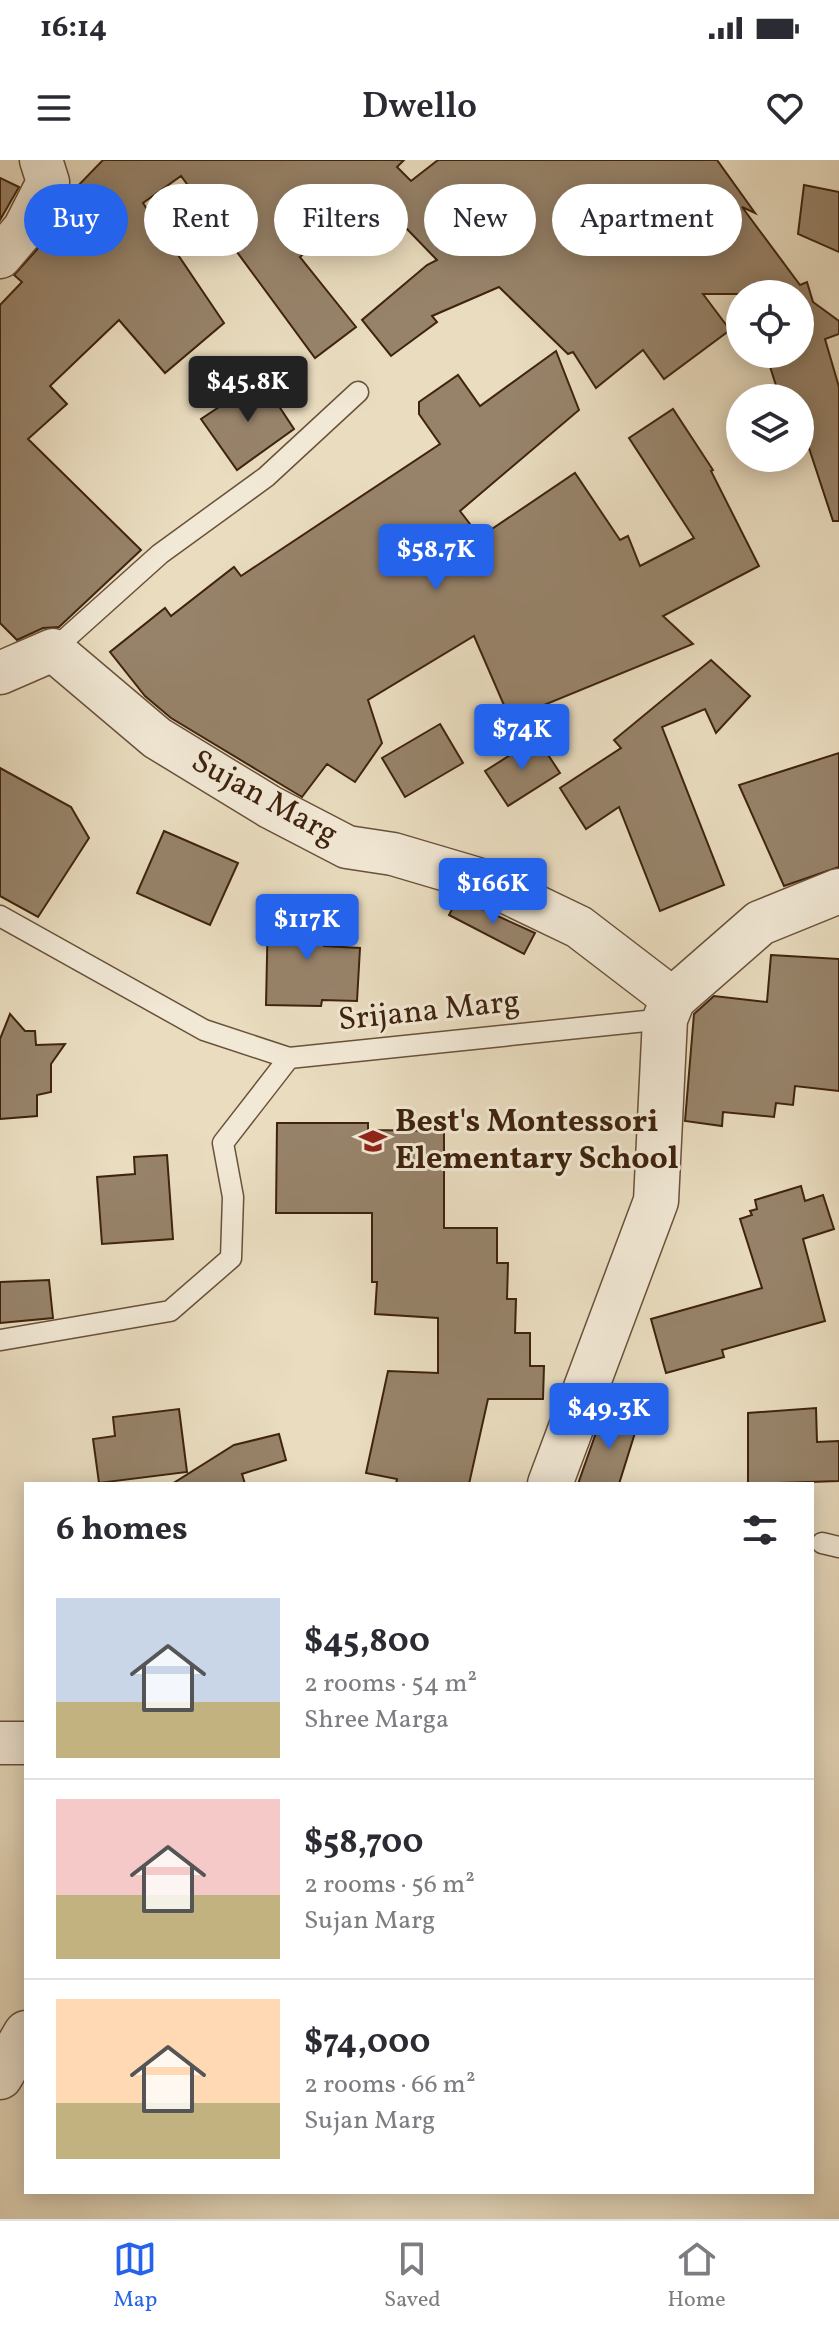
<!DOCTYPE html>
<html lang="en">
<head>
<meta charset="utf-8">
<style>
  :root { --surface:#fff; --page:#f7f7f7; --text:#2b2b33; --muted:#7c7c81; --line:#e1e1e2; --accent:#2563eb }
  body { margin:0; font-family:Vollkorn,serif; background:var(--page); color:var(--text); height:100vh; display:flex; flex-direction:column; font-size:30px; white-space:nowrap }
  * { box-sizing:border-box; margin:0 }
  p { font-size:26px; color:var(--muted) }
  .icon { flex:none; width:44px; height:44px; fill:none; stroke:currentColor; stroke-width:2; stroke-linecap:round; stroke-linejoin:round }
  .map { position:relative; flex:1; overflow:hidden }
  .side { position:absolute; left:24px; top:1322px; width:790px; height:712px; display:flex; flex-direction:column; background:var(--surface); border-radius:0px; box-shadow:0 4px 20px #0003 }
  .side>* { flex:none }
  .hud { position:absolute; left:24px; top:24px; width:792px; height:72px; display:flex; gap:16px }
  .tools { position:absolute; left:726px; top:120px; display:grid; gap:16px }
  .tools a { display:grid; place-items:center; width:88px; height:88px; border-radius:50%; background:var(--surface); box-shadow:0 4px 20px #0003; font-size:40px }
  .price { position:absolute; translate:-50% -68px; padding:0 18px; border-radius:8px; background:var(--accent); color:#fff; font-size:26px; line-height:52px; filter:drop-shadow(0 2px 4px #0008) }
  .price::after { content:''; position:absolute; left:50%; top:48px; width:24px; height:18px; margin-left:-12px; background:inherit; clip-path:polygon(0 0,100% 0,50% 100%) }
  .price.active { background:#222; color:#fff }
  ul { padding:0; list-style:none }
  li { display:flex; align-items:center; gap:24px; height:200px; padding:0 32px }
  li+li { border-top:2px solid var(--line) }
  li span { display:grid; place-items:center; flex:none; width:224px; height:160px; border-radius:0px; color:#555 }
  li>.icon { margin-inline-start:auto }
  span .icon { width:96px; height:96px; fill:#fffc; stroke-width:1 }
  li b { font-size:34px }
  h2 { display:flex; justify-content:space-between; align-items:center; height:96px; padding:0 32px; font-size:34px }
  .pill { padding:0 28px; border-radius:36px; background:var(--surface); box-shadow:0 4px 20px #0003; font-size:28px; line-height:72px }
  .pill.active { background:var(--accent); color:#fff }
  .status { display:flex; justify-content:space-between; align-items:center; height:56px; padding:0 40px; background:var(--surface); direction:ltr }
  .status svg { height:22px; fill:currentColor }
  header { display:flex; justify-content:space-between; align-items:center; height:104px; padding:0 32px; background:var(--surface); font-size:36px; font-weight:600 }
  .tab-bar { display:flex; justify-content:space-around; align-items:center; height:112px; border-top:2px solid var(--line); background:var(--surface); font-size:22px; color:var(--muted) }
  .tab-bar a { display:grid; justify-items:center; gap:4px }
  .tab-bar .active { color:var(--accent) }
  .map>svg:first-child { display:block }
</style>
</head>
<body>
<div class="status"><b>16:14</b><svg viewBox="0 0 49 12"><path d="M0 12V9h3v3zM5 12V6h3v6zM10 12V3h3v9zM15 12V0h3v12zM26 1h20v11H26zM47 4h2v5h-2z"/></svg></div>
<header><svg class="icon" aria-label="menu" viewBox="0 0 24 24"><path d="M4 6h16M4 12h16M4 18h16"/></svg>Dwello<svg class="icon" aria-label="heart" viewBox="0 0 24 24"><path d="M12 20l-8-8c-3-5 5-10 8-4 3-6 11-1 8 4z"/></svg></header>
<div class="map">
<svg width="839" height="2059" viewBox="0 0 839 2059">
  <rect width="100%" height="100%" fill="#e9dcbf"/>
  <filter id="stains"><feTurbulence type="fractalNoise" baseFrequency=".0025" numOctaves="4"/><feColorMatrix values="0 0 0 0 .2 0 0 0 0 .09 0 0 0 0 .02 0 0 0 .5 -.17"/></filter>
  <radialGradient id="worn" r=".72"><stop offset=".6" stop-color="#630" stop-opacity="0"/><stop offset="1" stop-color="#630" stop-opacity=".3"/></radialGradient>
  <g fill="#97836a" stroke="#3f230d" stroke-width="2">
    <path d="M103,0H404L397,7L411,21L438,0H717L755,53L742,47L800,125L807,122L813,142L839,161V174L825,179L839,227V361H833L805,276L800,278V238H780L766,194H800V134H703L730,170L664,219L643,190L596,228L573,192L568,194L499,127L432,156L437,162L391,196L362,160L427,105L437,100L372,33L300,97L356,167L315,198L181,16L143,43L224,163L165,213L119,160L50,226L67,244L28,279L141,390L59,467L43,468L17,480L0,463V145L22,122L14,115L42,84L67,37Z"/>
    <path d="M0,18L19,27L0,60Z"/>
    <path d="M804,25L839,32V92L798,74Z"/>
    <path d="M556,191L579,250L460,351L480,377L575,313L620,380L628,376L640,406L694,378L629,278L673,249L713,310L711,311L759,406L663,456L693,484L510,559L474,476L368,540L382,583L355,622L327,604L302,637L171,558L145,536L110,492L165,448L171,456L234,407L241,416L440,284L419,254V242L458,215L480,246Z"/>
    <path d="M261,219L294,269L237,310L201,259Z"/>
    <path d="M711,500L750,536L716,573L705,549L662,567L724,725L660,751L619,647L586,669L560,628L621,588L614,580Z"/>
    <path d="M440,564L463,603L405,637L382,598Z"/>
    <path d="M537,578L560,613L508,646L485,611Z"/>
    <path d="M839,593V707L784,726L739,625Z"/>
    <path d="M0,608L71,647L89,678L38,757L0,736Z"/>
    <path d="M164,671L238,703L210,765L137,733Z"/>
    <path d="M458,738L535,773L524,794L449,755Z"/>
    <path d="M321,748L324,786L360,788L357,841L322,840L321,846L266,845L268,750Z"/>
    <path d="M771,795L839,799V931L795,926L793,945L776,943L774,957L723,952L722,966L685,961L694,854L714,836L767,842Z"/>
    <path d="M10,854L25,871H35L36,885L65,884L51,904V932L37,935V956L0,959V879Z"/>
    <path d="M277,963H368V970L444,971V1068H497V1103H508L507,1139H516L515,1173H530V1206H544L543,1239H488L469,1324H396L397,1319L366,1313L388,1211L438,1213V1158L375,1154L377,1122H372V1053H276Z"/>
    <path d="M167,995L173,1079L102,1084L97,1017L135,1014L134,997Z"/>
    <path d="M801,1026L805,1041L823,1035L834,1069L803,1079L825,1161L722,1190L724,1197L666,1213L651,1159L762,1128L740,1059L752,1055L750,1051L757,1049L755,1040Z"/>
    <path d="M49,1120L53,1158L0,1163V1122Z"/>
    <path d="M816,1248L817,1282L839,1281V1321L748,1324V1253Z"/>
    <path d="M179,1249L187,1312L99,1323L93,1279L115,1276L113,1257Z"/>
    <path d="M603,1253L639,1260L619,1324H578Z"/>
    <path d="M279,1274L286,1300L242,1314L245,1324H172L234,1285Z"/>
  </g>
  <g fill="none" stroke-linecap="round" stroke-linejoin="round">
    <g stroke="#6a513a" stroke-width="23">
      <g id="service">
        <path d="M53,490L160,394L266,317L358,232"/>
        <path d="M0,756L204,870L289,898L665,859"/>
        <path d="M1,1180L170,1151L231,1098L233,1037L223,983L289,898"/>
        <path d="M822,1383L839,1387"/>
      </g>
    </g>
    <g stroke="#6a513a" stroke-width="45">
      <g id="minor">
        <path d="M0,97L24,69L48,22L41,0"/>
        <path d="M0,513L53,490L157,578L270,647L347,687L393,694L481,720L579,767L673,839"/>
        <path d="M0,1583H26"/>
      </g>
    </g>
    <g stroke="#6a513a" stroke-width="47">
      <g id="tertiary">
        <path d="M550,1324L656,1041L665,859L673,839L760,763L839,731"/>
        <path d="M0,1917L26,1873"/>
      </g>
    </g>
    <use href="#service" stroke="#f1e8d5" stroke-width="20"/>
    <use href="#minor" stroke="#f1e8d5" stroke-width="42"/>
    <use href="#tertiary" stroke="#f1e8d5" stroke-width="44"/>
  </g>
  <defs>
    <g id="school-bare" transform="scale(2.16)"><path d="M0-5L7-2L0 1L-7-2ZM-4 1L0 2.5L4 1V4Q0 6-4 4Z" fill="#8f2418" stroke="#f1e8d5" stroke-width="2.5" paint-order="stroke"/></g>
  </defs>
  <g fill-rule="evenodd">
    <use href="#school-bare" x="373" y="981"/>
  </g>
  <g text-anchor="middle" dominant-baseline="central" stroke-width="6" stroke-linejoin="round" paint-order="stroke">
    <g font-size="32" fill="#3f230d" stroke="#f1e8d5">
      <text transform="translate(264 639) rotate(29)">Sujan Marg</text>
      <text transform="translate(429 852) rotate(-6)">Srijana Marg</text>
    </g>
    <g font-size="32" font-weight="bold" fill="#3f230d" stroke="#f1e8d5" text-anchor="start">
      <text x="395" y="963">Best's Montessori<tspan x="395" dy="37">Elementary School</tspan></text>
    </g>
  </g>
  <rect width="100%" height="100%" filter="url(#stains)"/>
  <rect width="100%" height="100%" fill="url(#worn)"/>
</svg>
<div class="tools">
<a><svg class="icon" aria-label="locate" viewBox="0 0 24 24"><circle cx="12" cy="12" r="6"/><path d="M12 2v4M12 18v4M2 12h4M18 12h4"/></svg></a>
<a><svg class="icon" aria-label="layers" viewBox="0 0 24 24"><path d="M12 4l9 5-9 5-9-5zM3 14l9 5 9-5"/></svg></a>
</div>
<b class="price active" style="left:248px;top:264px">$45.8K</b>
<b class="price" style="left:436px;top:432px">$58.7K</b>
<b class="price" style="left:522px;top:612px">$74K</b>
<b class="price" style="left:493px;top:766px">$166K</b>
<b class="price" style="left:307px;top:802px">$117K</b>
<b class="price" style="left:609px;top:1291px">$49.3K</b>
<div class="hud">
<a class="pill active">Buy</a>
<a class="pill">Rent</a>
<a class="pill">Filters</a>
<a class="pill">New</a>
<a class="pill">Apartment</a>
</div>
<section class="side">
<h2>6 homes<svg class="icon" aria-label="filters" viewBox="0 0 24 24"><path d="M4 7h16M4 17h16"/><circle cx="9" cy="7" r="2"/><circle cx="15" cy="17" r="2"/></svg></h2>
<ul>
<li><span style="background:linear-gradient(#c9d6e8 65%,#c2b280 0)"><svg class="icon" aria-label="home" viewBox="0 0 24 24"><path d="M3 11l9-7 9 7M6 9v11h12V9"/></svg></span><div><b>$45,800</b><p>2 rooms · 54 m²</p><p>Shree Marga</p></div></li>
<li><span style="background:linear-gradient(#f6c9c9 60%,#c2b280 0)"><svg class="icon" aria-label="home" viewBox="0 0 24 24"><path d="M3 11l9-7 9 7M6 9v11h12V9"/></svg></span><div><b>$58,700</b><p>2 rooms · 56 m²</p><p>Sujan Marg</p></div></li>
<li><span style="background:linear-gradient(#ffd9b3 65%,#c2b280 0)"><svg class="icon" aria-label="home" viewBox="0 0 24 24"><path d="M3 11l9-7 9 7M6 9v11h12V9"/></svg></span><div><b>$74,000</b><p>2 rooms · 66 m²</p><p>Sujan Marg</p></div></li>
</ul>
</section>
</div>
<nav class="tab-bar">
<a class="active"><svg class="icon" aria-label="map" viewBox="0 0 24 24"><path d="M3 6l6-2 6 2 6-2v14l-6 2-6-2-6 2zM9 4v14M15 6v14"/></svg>Map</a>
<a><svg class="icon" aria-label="saved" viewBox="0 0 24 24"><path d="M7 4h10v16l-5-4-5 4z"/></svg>Saved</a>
<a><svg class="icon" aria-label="home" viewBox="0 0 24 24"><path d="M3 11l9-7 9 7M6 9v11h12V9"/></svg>Home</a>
</nav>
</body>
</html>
